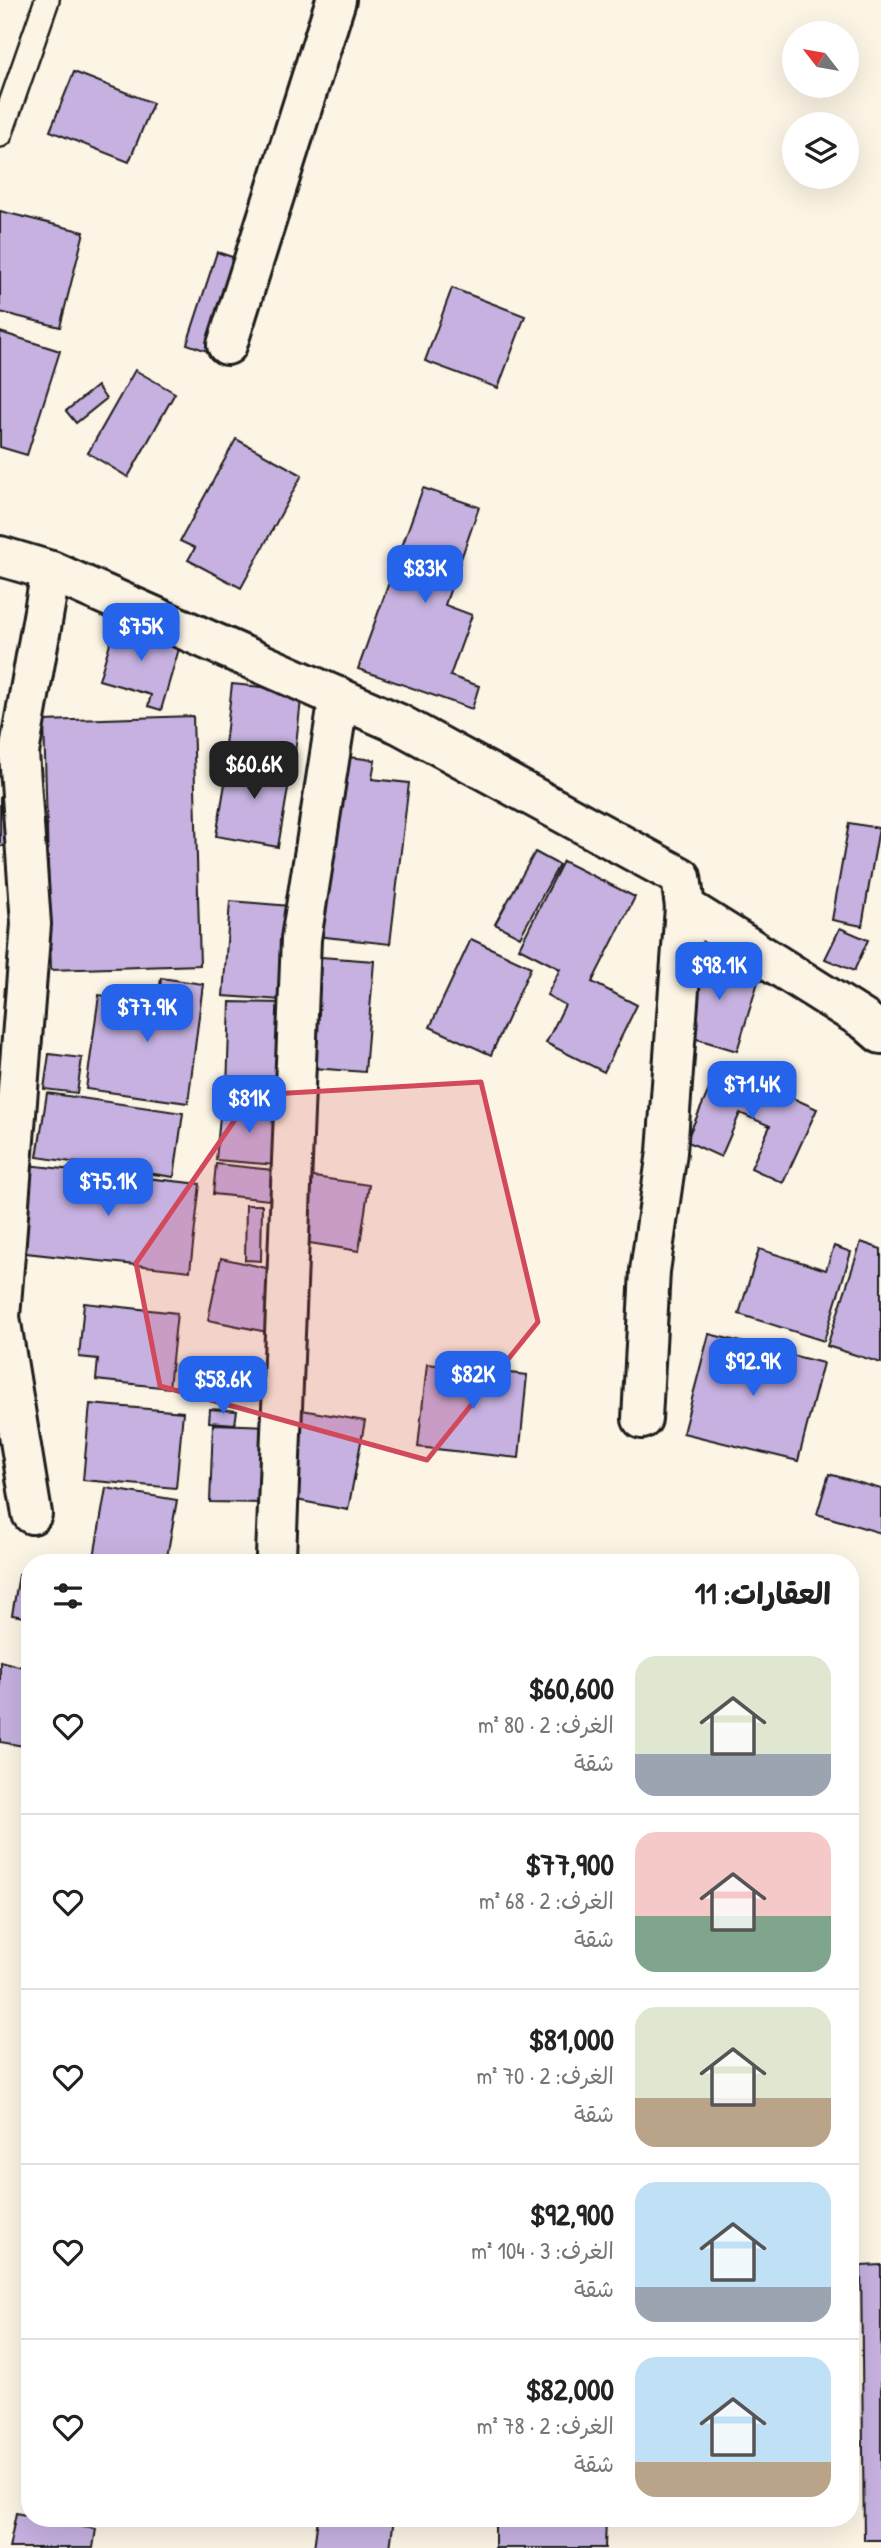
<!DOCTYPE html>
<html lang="ar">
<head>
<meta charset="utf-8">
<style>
  :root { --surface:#fff; --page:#f2f2f2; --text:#222; --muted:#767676; --line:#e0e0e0; --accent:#2563eb }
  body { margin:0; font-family:"Patrick Hand","Playpen Sans Arabic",sans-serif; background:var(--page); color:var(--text); direction:rtl; height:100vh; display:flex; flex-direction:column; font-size:26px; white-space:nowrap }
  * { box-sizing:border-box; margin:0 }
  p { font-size:23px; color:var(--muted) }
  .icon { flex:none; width:38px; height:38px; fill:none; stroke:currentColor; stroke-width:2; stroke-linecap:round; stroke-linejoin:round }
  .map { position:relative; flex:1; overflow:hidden; direction:ltr }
  .side { position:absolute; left:21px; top:1554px; width:838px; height:973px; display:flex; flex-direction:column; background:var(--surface); border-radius:28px; box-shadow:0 7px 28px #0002; direction:rtl }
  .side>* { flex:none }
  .needle { width:46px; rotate:301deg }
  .tools { position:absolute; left:782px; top:21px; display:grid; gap:14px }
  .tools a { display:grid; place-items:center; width:77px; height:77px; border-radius:50%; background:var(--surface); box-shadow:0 7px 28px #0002; font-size:35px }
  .price { position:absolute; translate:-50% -60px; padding:0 16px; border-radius:14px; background:var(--accent); color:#fff; font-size:23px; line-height:46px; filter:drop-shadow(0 2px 4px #0008) }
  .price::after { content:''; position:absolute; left:50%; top:42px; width:21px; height:16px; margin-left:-10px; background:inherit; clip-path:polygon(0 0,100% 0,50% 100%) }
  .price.active { background:#222; color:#fff }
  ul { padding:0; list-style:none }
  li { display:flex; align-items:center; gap:21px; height:175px; padding:0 28px }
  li+li { border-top:2px solid var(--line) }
  li span { display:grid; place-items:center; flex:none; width:196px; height:140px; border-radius:21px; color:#555 }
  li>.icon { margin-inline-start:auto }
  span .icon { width:84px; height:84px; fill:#fffc; stroke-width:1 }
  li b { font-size:30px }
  h2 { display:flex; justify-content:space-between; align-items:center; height:84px; padding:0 28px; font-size:30px }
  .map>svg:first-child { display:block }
</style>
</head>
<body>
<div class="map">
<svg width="881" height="2548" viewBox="0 0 881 2548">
  <rect width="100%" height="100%" fill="#fcf5e5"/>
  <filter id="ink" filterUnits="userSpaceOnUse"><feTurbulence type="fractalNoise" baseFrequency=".0143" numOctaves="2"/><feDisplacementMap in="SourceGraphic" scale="14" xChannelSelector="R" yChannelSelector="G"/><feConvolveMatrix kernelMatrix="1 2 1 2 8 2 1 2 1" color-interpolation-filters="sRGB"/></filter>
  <g filter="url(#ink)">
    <g fill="#c6b1e0" stroke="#1c1c1c" stroke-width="2">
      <path d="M74,72L153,103L129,162L50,131Z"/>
      <path d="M0,211L84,232L60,327L0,312Z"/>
      <path d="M217,252L238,259L207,351L187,344Z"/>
      <path d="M452,288L525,316L498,388L425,361Z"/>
      <path d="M0,332L60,351L27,455L0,447Z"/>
      <path d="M135,370L175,393L128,477L88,453Z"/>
      <path d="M97,386L106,399L76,423L66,411Z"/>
      <path d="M236,439L302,475L241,588L188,560L195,548L180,541Z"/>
      <path d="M423,488L479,507L445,605L472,615L450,676L479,686L472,709L358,669Z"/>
      <path d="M116,623L181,642L161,710L148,706L151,695L99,680Z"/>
      <path d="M232,684L302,691L295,753L225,745Z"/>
      <path d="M193,716L200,965L51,970L44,721Z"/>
      <path d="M230,755L292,765L278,847L216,836Z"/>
      <path d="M338,756L375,760L372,779L409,783L390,944L316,936Z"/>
      <path d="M0,798H4L5,846H0Z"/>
      <path d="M849,823L879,828L862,926L832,920Z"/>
      <path d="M535,852L559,865L520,937L495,924Z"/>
      <path d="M563,861L635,897L592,982L637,1005L604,1072L546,1043L565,1005L547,995L560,969L519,948Z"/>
      <path d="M230,901L290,906L282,1000L223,996Z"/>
      <path d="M840,928L868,940L854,971L825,959Z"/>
      <path d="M471,939L531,967L491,1055L430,1027Z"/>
      <path d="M702,953L761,972L737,1051L677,1033Z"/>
      <path d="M321,957L374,961L365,1072L313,1068Z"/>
      <path d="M161,978L203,984L188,1103L86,1089L99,995L158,1003Z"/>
      <path d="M230,1002L281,1003L277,1090L227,1088Z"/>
      <path d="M49,1054L82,1058L77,1093L44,1089Z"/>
      <path d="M720,1065L817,1109L783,1183L751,1168L770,1126L740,1113L721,1157L686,1141Z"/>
      <path d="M47,1093L183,1113L174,1177L37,1157Z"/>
      <path d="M221,1105L282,1110L277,1165L216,1160Z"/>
      <path d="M216,1164L273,1170L269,1200L213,1194Z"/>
      <path d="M27,1165L200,1184L190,1271L17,1252Z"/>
      <path d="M308,1176L369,1185L359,1251L297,1241Z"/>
      <path d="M246,1205H262L261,1261L245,1260Z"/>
      <path d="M861,1242L881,1249V1363L827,1346Z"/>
      <path d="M834,1246L851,1252L824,1341L739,1314L759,1249L826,1270Z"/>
      <path d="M221,1258L280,1271L267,1332L208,1320Z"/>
      <path d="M84,1303L177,1313L169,1388L96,1380L98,1359L79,1357Z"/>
      <path d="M709,1334L823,1363L798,1461L683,1433Z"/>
      <path d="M427,1364L527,1375L519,1458L418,1447Z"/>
      <path d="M90,1404L183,1412L176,1488L83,1480Z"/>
      <path d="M210,1409L237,1411L235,1424L209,1422Z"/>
      <path d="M302,1410L365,1421L348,1510L286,1498Z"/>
      <path d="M213,1424L270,1426L267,1503L210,1502Z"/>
      <path d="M829,1474L881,1489V1533L817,1514Z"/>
      <path d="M106,1488L177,1500L166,1563H93Z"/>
      <path d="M19,1575L30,1577V1618L12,1615Z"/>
      <path d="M0,1661L30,1669V1747L0,1742Z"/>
      <path d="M881,2265V2540H864L861,2266Z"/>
      <path d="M25,2477H30V2504L23,2503Z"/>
      <path d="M16,2513L30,2516V2518L96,2529L93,2548H9Z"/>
      <path d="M318,2518H394L390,2548H314Z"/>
      <path d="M495,2518H606L605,2548H495Z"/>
    </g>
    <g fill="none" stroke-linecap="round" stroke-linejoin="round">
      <g stroke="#1c1c1c" stroke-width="28">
        <path id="lane" d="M0,135L47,0"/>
      </g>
      <g stroke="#1c1c1c" stroke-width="44">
        <g id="street">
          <path d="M227,345L336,0"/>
          <path d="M642,1419L650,1271L667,1152L685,907"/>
          <path d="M32,1514L0,1317L31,924L19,753L51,571"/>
          <path d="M276,1556L301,939L339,697"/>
        </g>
      </g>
      <g stroke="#1c1c1c" stroke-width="44">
        <path id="secondary" d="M0,556L51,571L399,724L681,877L685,907L866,1021L881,1034"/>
      </g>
      <use href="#lane" stroke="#fcf5e5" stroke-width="23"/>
      <use href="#street" stroke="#fcf5e5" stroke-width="38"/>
      <use href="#secondary" stroke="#fcf5e5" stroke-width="38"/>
    </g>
  </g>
  <path fill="#d1495b" fill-opacity="0.2" stroke="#d1495b" stroke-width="5" stroke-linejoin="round" d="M481,1082L538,1322L427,1460L160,1386L136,1263L252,1095Z"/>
</svg>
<div class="tools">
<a><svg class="needle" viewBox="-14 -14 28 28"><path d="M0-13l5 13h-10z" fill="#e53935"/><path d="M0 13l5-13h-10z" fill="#767676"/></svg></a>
<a><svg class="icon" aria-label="layers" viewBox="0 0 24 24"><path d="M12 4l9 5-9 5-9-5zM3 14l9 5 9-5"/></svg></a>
</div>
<b class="price" style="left:425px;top:605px">$83K</b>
<b class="price" style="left:141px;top:663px">$75K</b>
<b class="price active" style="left:254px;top:801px">$60.6K</b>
<b class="price" style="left:719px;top:1002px">$98.1K</b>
<b class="price" style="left:147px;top:1044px">$77.9K</b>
<b class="price" style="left:752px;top:1121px">$71.4K</b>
<b class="price" style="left:249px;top:1135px">$81K</b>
<b class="price" style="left:108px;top:1218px">$75.1K</b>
<b class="price" style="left:753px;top:1398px">$92.9K</b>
<b class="price" style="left:473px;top:1411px">$82K</b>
<b class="price" style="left:223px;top:1416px">$58.6K</b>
<section class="side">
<h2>العقارات: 11<svg class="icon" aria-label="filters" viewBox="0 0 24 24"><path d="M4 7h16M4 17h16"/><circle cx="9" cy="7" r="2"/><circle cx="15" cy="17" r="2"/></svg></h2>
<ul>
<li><span style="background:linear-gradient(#dfe7d0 70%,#9aa5b1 0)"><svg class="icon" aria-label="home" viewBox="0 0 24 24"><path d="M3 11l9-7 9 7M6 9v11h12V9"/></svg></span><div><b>$60,600</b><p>الغرف: 2 · 80 m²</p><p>شقة</p></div><svg class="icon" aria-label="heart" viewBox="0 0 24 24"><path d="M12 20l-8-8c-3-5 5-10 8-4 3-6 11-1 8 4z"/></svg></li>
<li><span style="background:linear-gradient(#f6c9c9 60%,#7fa58c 0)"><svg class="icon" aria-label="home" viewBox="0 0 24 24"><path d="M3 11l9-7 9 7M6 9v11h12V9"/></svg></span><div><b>$77,900</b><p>الغرف: 2 · 68 m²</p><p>شقة</p></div><svg class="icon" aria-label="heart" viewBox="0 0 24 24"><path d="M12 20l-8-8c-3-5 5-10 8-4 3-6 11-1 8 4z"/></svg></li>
<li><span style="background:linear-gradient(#dfe7d0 65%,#b9a48a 0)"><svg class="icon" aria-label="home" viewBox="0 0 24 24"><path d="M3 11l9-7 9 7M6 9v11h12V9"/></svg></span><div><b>$81,000</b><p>الغرف: 2 · 70 m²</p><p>شقة</p></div><svg class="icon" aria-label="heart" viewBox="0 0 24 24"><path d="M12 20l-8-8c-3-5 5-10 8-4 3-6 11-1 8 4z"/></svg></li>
<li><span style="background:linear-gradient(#bfe0f5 75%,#9aa5b1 0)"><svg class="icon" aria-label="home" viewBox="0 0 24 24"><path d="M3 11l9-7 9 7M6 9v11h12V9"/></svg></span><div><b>$92,900</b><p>الغرف: 3 · 104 m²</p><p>شقة</p></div><svg class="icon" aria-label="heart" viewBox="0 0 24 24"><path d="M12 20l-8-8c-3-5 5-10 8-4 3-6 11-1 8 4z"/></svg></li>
<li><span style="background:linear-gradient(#bfe0f5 75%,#b9a48a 0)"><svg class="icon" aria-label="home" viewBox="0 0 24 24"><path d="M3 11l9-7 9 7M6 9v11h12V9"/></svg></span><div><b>$82,000</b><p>الغرف: 2 · 78 m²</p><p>شقة</p></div><svg class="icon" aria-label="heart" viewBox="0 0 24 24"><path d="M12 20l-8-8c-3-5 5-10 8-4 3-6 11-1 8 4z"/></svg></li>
</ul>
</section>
</div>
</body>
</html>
